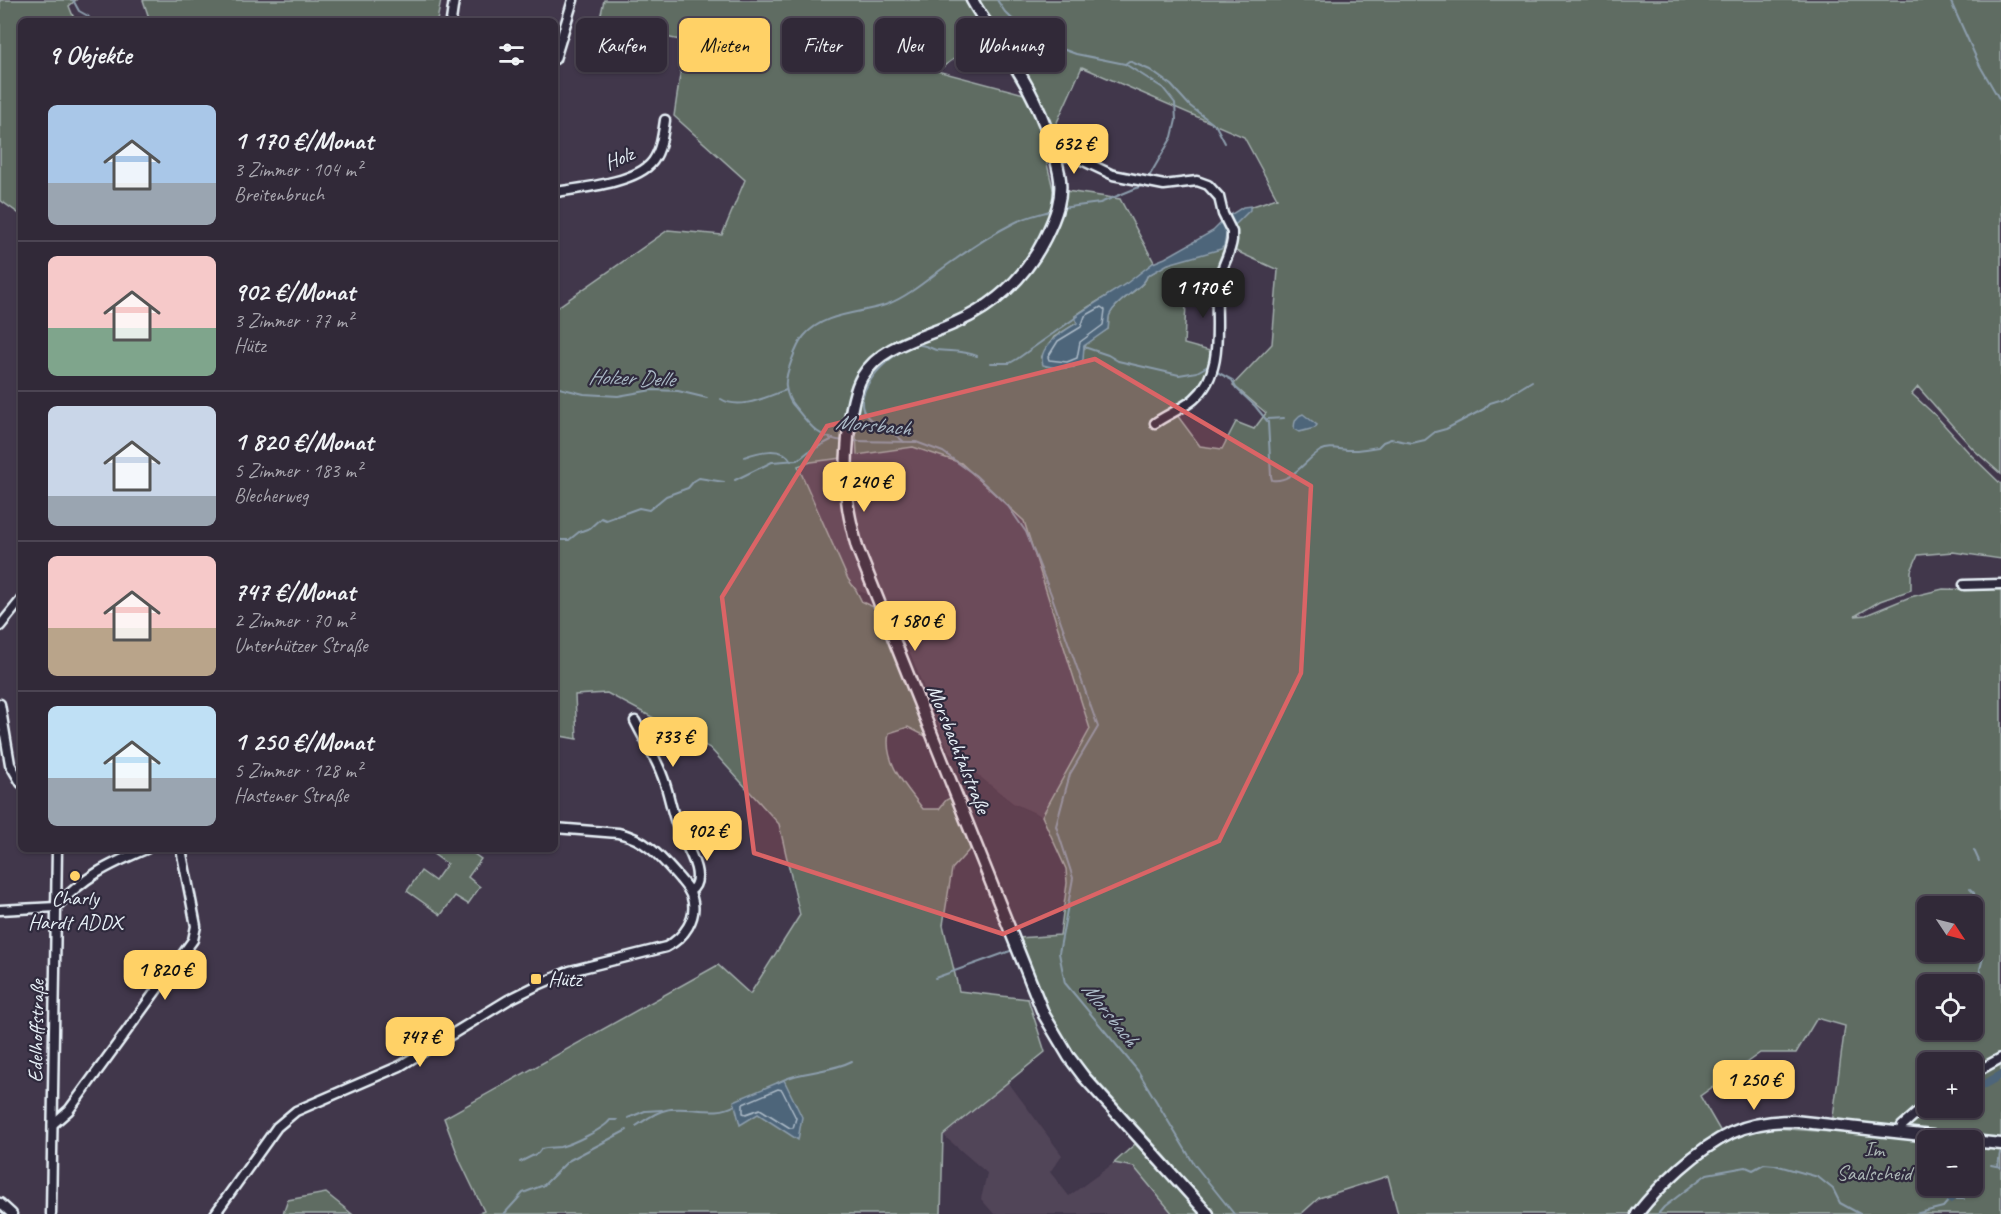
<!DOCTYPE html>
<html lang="de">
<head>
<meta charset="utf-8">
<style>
  :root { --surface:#312938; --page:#3d3543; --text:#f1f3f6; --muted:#a8a6ae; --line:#4c4553; --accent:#ffd166 }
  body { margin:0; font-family:Caveat,sans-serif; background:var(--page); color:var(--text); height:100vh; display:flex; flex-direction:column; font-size:22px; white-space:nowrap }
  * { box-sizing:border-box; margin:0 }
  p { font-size:20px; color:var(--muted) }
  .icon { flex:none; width:33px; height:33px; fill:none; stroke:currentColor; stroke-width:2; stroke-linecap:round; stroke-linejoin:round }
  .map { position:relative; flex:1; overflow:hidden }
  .drawer { position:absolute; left:18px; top:18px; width:540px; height:834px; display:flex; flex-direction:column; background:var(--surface); border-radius:9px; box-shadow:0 2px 4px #0004,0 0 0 2px var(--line) }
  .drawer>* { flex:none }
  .hud { position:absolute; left:576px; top:18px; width:570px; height:54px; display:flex; gap:12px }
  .needle { width:39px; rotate:125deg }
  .buttons { position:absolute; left:1917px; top:896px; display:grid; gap:12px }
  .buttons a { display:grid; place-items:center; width:66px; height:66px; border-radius:9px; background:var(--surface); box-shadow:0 2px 4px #0004,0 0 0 2px var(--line); font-size:30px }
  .price { position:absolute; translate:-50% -51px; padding:0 14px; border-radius:12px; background:var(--accent); color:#111; font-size:20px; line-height:39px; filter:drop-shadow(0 2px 3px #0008) }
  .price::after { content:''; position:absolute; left:50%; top:36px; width:18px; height:14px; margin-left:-9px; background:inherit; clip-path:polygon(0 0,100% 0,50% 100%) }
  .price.current { background:#222; color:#fff }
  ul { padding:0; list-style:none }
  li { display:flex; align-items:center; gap:18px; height:150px; padding:0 30px }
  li+li { border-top:2px solid var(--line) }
  li span { display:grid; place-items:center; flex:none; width:168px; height:120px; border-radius:9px; color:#555 }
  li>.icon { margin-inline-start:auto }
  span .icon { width:72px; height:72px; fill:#fffc; stroke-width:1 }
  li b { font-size:26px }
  h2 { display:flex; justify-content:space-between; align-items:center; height:72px; padding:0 30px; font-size:26px }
  .chip { padding:0 21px; border-radius:9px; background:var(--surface); box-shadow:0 2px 4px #0004,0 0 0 2px var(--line); font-size:21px; line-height:54px }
  .chip.current { background:var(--accent); color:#111 }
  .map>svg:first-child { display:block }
</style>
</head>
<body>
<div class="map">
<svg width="2001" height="1214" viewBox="0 0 2001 1214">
  <rect width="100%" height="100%" fill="#41374b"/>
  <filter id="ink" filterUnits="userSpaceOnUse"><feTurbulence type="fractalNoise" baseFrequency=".0167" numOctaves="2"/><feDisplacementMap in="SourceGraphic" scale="12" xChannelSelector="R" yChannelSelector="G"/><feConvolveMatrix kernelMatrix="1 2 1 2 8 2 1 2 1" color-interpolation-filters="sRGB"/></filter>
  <g filter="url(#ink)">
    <g fill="#514458">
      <path d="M913,447L961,463L1024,521L1090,729L1042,816L1013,803L949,752L890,602L856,590L848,579L798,465L811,462Z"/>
      <path d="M1008,1082L1062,1155L1050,1172L1069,1196L1114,1163L1134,1167L1173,1214H994L981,1199L987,1173L943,1135Z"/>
    </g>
    <g fill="#5e6c62" stroke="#a3aead" stroke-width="1.5" fill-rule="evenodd">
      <path d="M0,0H76L69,6L75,21H21V215L0,200Z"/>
      <path d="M143,0H441L437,21H150Z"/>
      <path d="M604,0H2001V474L1974,450L1918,387L1912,394L1936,416L1972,456L2001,484V559L1953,552L1918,555L1911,571V590L1880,601L1855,616L1866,615L1910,597L1943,589L1987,590L2001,588V1214H1398L1388,1176L1319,1198L1301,1214H1215L1165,1156L1078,1060L1056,1027L1019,938L1060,935L1067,883L1066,869L1042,816L1090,729L1024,521L961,463L913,447L857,455L856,433L859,406L845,407V423L842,458L811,462L798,466L848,579L856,590L862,602L876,608L927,737L908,727L889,733C883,763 906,786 923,809H939L946,800L952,797L970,849L952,869L943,925L959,991L1028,999L1045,1052L943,1135L941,1214H476L484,1211L460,1161L444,1118L718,965L750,994L800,915L779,824L710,748L607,693L575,695L577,739L555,735V309L668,230L722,235L745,180L674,116L685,41L599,23ZM988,35L1024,94L937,71ZM1082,67L1244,137L1277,198L1250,207L1227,233L1194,255L1165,265L1147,276C1144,289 1117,299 1110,314C1108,318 1109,324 1108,329L1088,341L1074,367L1062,368L1046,366L1041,358L1054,337L1077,323L1075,316C1100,297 1132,286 1153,263L1155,264L1120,199L1053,189L1044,151ZM1225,246L1278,270L1272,344L1233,385L1266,413L1254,429L1236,422L1222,449L1200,446L1171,407C1199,392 1209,384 1210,351L1184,344L1186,304L1208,288ZM1928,906H1972V951H1928ZM1928,984H1972V1029H1928ZM1817,1018L1845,1026L1831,1132L1762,1127L1725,1139L1700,1096L1760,1053H1796ZM1928,1062H1972V1107H1928ZM1928,1140H1972V1185H1928Z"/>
      <path d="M435,849H467L481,859L468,877L480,887L468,904L455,896L441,915L407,891L421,871L435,881L447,864L432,853Z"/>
      <path d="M1135,1144L1201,1214H1173L1134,1167L1114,1163Z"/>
      <path d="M326,1193L352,1214H283L288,1200Z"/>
    </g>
    <g fill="#4e657a" stroke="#8c9dac" stroke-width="1.5">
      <path d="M1243,207L1250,206V210L1237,223L1227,231L1224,246L1221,249L1168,264L1147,276C1144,288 1117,299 1110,314C1108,318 1109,324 1108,329L1084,346L1083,360C1073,371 1057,369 1043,365C1036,347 1064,331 1077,323L1075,316L1127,283L1153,263L1165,258L1213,231L1227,217Z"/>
      <path d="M1303,414L1317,425L1315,428L1299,432L1294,429C1294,423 1296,416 1303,414Z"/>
      <path d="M784,1080L802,1117L798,1140L758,1114L740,1125L734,1101Z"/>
    </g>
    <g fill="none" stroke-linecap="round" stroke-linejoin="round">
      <g stroke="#aab9c6" stroke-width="1.5">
        <path d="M1101,307L1105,310L1103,325L1080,342L1077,358L1067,362L1049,360L1048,357L1058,341L1081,327L1085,316Z"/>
        <path d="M778,1089L782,1090L796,1118L793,1128H790L760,1109L746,1114L743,1113V1104Z"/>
      </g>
      <g stroke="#8c9dac" stroke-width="2">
        <path d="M73,0L79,11L88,16L91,21"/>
        <path d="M997,0L1005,12L1032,38L1076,54L1125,64L1163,88L1175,103L1176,120L1172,137L1147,180"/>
        <path d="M1950,0L1980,66L2001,102"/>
        <path d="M1125,64L1129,61L1150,70L1171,85L1190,106L1216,126L1225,143"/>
        <path d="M1061,208L1100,203L1144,185"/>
        <path d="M1084,347L1108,355L1118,361L1179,375L1197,372L1206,367"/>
        <path d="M991,363H1010L1017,359L1078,316"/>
        <path d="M1217,372L1232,380L1236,388L1255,406L1268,422L1271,476L1272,480C1292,483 1305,460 1320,451C1332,445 1342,451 1354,450C1362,450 1370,448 1378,447L1383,442L1391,439L1412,443L1425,440L1435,432L1446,429L1484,409L1490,403L1503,399L1532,381"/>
        <path d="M555,387L584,394L618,396L652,390L678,391L707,398"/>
        <path d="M721,399C740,411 768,396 786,390"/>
        <path d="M1267,419L1284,418"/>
        <path d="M845,441C819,439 810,426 795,407C790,402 787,394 786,387C784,376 797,344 804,336C824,312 861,314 888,304C913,294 933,274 956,259C974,246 994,233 1014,223C1025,217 1040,214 1053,210"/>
        <path d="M851,441L916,442L943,452L975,475L1008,506L1026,532L1051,594L1098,727L1070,774L1056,826L1073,878L1059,953L1065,983L1138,1071L1194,1164L1234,1214"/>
        <path d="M904,442C898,437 892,431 885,428C878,424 871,422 866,415C848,392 895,347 918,345C924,344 930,348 936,350C951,352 963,350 977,356"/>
        <path d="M744,457C757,452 783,445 791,461"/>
        <path d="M735,480L772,462L798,460L808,452L831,440"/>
        <path d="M555,537L561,540H569L579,532L590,528L601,518L606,520L639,508L649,510L666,496L688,488L694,481L699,478L724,482"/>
        <path d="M1974,850L1979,861"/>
        <path d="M1970,889L1974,893L1977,922L1973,932L1983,958L1980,969L1984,985L1977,995L1980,1004L1977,1012"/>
        <path d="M935,978L1013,950"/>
        <path d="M777,1083C800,1070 829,1073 852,1061"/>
        <path d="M628,1118L645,1111L662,1110"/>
        <path d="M636,1126C646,1120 655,1112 666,1110C686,1105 718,1117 735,1105"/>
        <path d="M520,1162L538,1153L541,1149C548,1147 554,1148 560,1147C572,1144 604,1129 610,1120H617"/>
        <path d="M1991,1165L2001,1167"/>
        <path d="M1998,1166L2000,1153"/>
        <path d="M504,1214L523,1193L544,1185L568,1161L627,1130"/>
        <path d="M1658,1214L1664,1207L1707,1174L1746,1167L1753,1170L1764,1164L1775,1165L1818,1177L1833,1189L1840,1203L1860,1214"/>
        <path d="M1915,1214L1943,1207L1950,1199H1964"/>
      </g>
      <g stroke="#4e657a" stroke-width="8">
        <path d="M1972,1091L2001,1075"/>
        <path d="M1950,1199L1964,1185"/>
      </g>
      <g stroke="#e8f1f8" stroke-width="13">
        <g id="street">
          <path d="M451,21L454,0"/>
          <path d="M555,59L573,0"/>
          <path d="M1055,156H1073L1113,175L1164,185L1197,181L1208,185L1219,197L1223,214L1232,232V240C1230,257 1218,271 1217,289C1215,325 1225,372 1194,399C1184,408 1166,415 1155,423"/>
          <path d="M555,192C581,188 637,183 653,161C661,150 663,134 665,120"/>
          <path d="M1964,585L2001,584"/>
          <path d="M0,626L21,600"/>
          <path d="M0,704L10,764L21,783"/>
          <path d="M635,721C644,739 655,756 662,775C669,792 671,811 678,828C684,843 709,878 690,891"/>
          <path d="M56,907C85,876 108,865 146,849"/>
          <path d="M0,910L56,907"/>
          <path d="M1972,1074L2001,1058"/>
          <path d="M53,1124L69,1110L193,940L196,926L181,849"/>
          <path d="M1900,1132L1902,1126L1928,1103"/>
          <path d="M0,1203L12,1214"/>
          <path d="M51,1214L57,849"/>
          <path d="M215,1214L277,1127L296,1111L400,1066L508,1000L540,984L570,971L666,947C684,938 698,918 692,898C690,890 685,885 680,879C662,858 645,838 618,833L555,828"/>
        </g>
      </g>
      <g stroke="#e8f1f8" stroke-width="15">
        <g id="secondary">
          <path d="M972,0C984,22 999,40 1012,61C1033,93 1052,135 1059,173C1064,197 1055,218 1045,238C1026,277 994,306 955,323C923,338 882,344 862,377C847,403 845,468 847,498C848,515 853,531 857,547L1044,1015L1069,1057L1084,1077L1208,1214"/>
          <path d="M1972,1141L2001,1144"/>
          <path d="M1637,1214C1661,1184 1696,1150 1731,1133C1751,1124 1772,1121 1794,1121L1968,1140"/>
        </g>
      </g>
      <use href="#street" stroke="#2f2a3d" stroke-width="8"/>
      <use href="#secondary" stroke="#2f2a3d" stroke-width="10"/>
    </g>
  </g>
  <path fill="#db6466" fill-opacity="0.2" stroke="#db6466" stroke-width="4.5" stroke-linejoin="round" d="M1095,359L1311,486L1301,673L1219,841L1003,934L754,853L722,597L827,426Z"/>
  <g fill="#ffd166" stroke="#2f2a3d" stroke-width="2">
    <circle cx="75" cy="876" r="6"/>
    <rect x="530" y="973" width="12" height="12" rx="3"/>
  </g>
  <g text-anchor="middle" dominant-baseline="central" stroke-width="4.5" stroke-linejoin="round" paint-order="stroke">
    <g font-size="21" fill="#e8f1f8" stroke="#2f2a3d">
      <text transform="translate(619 158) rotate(-22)">Holz</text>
      <text transform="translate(959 749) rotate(68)">Morsbachtalstraße</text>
      <text transform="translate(36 1031) rotate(-89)">Edelhoffstraße</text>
    </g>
    <g font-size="21" fill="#e8f1f8" stroke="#2f2a3d">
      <text x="75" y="898">Charly<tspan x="75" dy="24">Hardt ADDX</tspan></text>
      <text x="548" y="979" text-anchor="start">Hütz</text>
    </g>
    <g font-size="21" fill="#aab5b4" stroke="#2f2a3d">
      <text x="1874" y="1149">Im<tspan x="1874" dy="24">Saalscheid</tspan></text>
    </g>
    <g font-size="22" font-style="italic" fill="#aab9c6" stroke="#2f2a3d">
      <text transform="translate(631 378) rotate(2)">Holzer Delle</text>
      <text transform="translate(873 425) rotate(5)">Morsbach</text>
      <text transform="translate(1110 1014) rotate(51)">Morsbach</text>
    </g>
  </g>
</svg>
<div class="buttons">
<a><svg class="needle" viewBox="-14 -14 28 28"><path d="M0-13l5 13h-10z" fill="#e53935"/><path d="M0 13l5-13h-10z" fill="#a8a6ae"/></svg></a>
<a><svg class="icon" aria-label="locate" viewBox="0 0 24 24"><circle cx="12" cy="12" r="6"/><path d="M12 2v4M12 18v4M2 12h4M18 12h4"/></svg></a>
<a>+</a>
<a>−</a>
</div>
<b class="price" style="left:1074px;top:175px">632 €</b>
<b class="price current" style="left:1203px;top:319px">1 170 €</b>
<b class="price" style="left:864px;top:513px">1 240 €</b>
<b class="price" style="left:915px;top:652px">1 580 €</b>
<b class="price" style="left:673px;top:768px">733 €</b>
<b class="price" style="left:707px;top:862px">902 €</b>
<b class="price" style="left:165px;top:1001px">1 820 €</b>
<b class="price" style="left:420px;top:1068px">747 €</b>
<b class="price" style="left:1754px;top:1111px">1 250 €</b>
<div class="hud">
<a class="chip">Kaufen</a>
<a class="chip current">Mieten</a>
<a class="chip">Filter</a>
<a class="chip">Neu</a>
<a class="chip">Wohnung</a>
</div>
<section class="drawer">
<h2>9 Objekte<svg class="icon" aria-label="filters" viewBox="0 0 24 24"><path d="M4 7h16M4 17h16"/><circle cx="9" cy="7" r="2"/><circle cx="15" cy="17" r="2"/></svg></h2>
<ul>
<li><span style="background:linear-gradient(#a9c7e8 65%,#9aa5b1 0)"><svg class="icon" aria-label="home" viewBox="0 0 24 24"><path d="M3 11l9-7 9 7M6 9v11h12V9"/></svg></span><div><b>1 170 €/Monat</b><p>3 Zimmer · 104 m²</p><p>Breitenbruch</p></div></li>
<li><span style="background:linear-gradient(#f6c9c9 60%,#7fa58c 0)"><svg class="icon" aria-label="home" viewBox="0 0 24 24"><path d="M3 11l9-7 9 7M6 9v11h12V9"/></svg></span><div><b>902 €/Monat</b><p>3 Zimmer · 77 m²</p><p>Hütz</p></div></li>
<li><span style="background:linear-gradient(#c9d6e8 75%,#9aa5b1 0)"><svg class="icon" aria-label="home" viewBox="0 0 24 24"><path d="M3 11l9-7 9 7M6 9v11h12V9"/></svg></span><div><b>1 820 €/Monat</b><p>5 Zimmer · 183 m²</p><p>Blecherweg</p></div></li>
<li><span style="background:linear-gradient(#f6c9c9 60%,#b9a48a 0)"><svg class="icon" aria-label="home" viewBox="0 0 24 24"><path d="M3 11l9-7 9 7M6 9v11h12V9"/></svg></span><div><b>747 €/Monat</b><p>2 Zimmer · 70 m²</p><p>Unterhützer Straße</p></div></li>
<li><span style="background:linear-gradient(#bfe0f5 60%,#9aa5b1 0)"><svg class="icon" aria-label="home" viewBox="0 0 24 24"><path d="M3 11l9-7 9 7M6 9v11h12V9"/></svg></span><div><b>1 250 €/Monat</b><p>5 Zimmer · 128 m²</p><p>Hastener Straße</p></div></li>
</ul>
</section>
</div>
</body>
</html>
